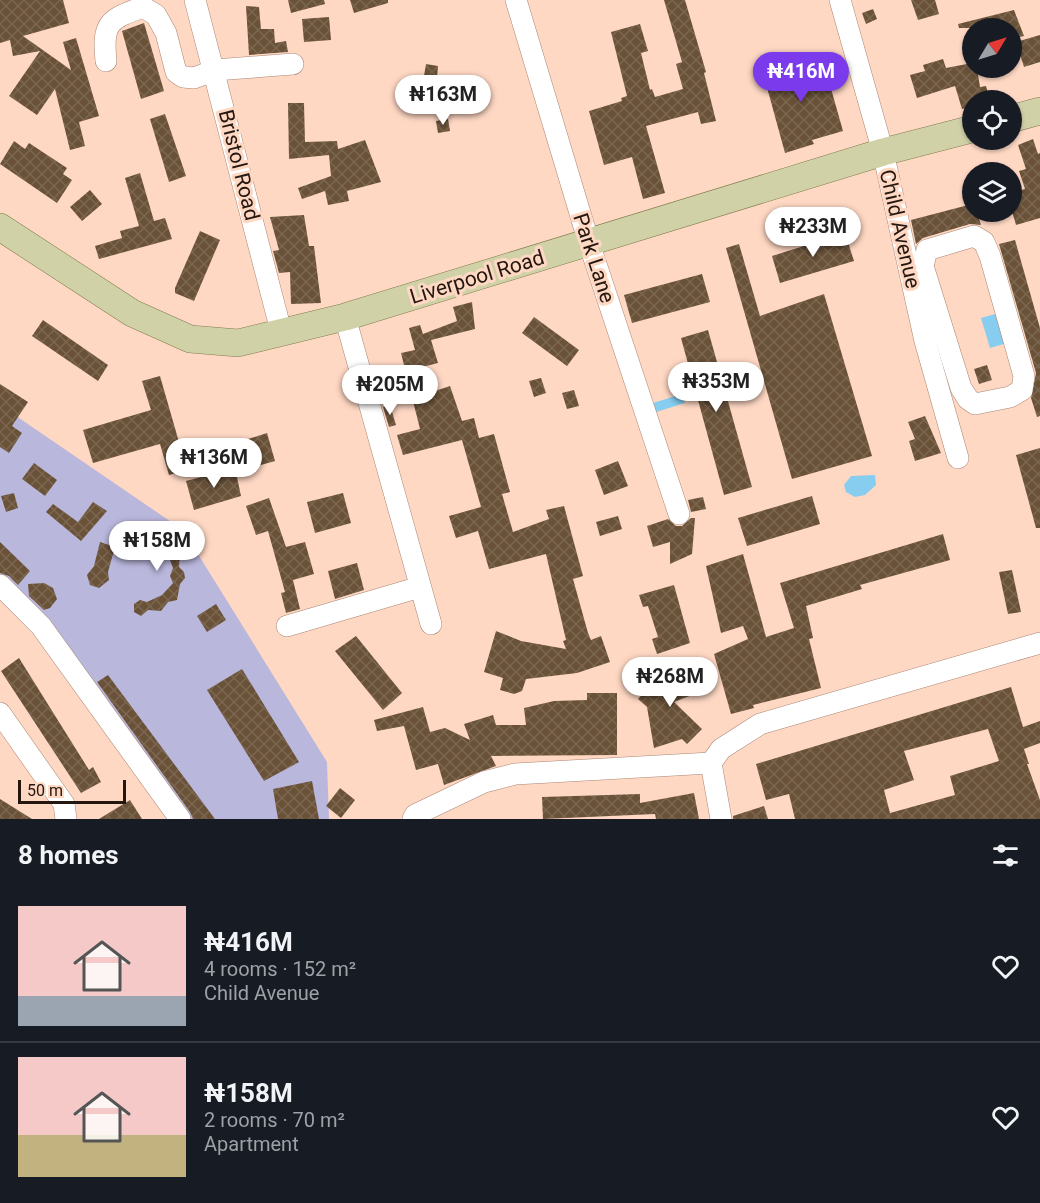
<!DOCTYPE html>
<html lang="en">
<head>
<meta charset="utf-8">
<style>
  :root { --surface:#171b24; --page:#20242c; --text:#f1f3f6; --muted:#9ea1a6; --line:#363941; --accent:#7c3aed }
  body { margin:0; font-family:Roboto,sans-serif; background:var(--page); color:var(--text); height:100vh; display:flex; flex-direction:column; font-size:22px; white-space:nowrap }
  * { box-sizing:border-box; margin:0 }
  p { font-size:20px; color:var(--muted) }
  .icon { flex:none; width:33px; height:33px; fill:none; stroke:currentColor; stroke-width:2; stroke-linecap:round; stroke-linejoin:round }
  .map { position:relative; height:819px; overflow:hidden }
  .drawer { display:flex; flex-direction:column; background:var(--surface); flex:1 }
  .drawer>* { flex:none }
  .needle { width:39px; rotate:52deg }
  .tools { position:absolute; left:962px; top:18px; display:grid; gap:12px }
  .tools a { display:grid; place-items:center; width:60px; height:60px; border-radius:50%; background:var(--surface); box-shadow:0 2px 4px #0004; font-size:30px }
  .scale { position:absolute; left:18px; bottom:15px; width:108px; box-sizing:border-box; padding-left:6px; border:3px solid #241710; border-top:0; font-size:16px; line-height:21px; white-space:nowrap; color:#241710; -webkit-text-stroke:4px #ffd8c4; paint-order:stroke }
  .price { position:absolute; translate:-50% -51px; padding:0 14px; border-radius:21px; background:#fff; color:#222; font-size:20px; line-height:39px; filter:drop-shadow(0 2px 3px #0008) }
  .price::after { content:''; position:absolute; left:50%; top:36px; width:18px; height:14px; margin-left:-9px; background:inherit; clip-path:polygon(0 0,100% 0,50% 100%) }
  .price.selected { background:var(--accent); color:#fff }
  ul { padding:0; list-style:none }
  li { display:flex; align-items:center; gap:18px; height:150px; padding:0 18px }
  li+li { border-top:2px solid var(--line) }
  li span { display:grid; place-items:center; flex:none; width:168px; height:120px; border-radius:0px; color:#555 }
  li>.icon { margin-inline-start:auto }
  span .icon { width:72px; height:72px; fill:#fffc; stroke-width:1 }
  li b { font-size:26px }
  h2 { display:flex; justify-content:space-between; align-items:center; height:72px; padding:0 18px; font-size:26px }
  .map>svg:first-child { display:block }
</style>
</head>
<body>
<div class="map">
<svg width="1040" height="819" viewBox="0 0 1040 819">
  <defs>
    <pattern id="building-cross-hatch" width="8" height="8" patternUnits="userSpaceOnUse" patternTransform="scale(1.5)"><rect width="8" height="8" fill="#6a5238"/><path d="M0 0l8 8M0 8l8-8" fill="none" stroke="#7b6751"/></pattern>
  </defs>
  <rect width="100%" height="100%" fill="#ffd8c4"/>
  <path fill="#bab7dd" d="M0,405L183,530L327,762L329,819H175L0,589Z"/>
  <g fill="#86cdef">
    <path d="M999,313L1007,343L990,348L981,318Z"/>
    <path d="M682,394L685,403L656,412L653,403Z"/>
    <path d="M875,475L876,485L865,495L855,497L846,492L844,485L851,476Z"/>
  </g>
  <g fill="url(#building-cross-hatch)" fill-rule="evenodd">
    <path d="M0,0H63L69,23L23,36L71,70L63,42L76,38L99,116L79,122L85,146L70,150L55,89L37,115L9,96L40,51L13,56L10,40L0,43Z"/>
    <path d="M288,0H324L325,4L291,13Z"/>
    <path d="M350,0H388V3L354,13Z"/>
    <path d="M664,0H685L706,72L704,73L716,121L701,124L698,112L646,126L665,193L643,199L632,157L604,165L589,111L622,101L621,98L627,96L611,32L640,24L648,51L641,53L650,90L652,89L655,97L683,89L676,64L682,62Z"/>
    <path d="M911,0H935L939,14L918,20Z"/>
    <path d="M246,6L259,7L261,29H274L275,43L286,41L288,52L249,55Z"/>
    <path d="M873,9L877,19L866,24L862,13Z"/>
    <path d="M1014,10L1024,36L1011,39V28H959L958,24Z"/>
    <path d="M329,17L331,40L304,42L302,19Z"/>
    <path d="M144,23L164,91L141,99L122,31Z"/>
    <path d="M1040,35V62L1024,67L1016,42Z"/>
    <path d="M787,54L792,74L824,64L843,131L812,140L814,144L785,153L760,62Z"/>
    <path d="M943,59L946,68L972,63V68H977L980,87L986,86L990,100H972V107L962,109L955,86L917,98L910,75L925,71L923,65Z"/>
    <path d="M426,64L438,66L437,78L424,76Z"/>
    <path d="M288,103H304L305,142L337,141L338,149L365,140L381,182L347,191L349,201L328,205L325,191L302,199L298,188L331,176L329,155L289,159Z"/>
    <path d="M165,114L186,176L169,182L150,119Z"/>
    <path d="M448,119L450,131L438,133L436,121Z"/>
    <path d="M1033,139L1038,154L1040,153V218L1016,225L1011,208V193L1025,189L1019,171L1026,169L1018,145Z"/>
    <path d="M14,141L25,149L29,143L67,168L63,174L72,180L57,203L0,164Z"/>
    <path d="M140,173L154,221L165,218L172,239L99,259L95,246L122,238L120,231L139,226L125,178Z"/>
    <path d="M90,190L102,204L82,221L70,207Z"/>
    <path d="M972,204V212H977L981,225L970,224L923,238L916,244L911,220Z"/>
    <path d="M304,215L309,246H314L321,303L291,304L290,272L279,273L273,251L279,250L270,217Z"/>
    <path d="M200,231L220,240L194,301L175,293V288Z"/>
    <path d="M845,233L854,261L780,283L772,256Z"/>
    <path d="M1015,240L1040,328V416L1037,417L1031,398L1036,373L999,244Z"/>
    <path d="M739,244L760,316L824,294L872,456L792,479L726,248Z"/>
    <path d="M702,274L710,302L632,323L624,295Z"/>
    <path d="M472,302L475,329L431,340L438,363L422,367L429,393L450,386L462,421L474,418L479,438L494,434L510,492L502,494L513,532L549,519L546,510L564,506L583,576L573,579L588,633L591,640L601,636L610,662L577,673L526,679L522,691L514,694L500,690L503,678L484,672L496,631L521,641L566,649L563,641L566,640L546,554L489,569L478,531L456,538L449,516L481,507L462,440L403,455L397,435L420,429L401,353L415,350L409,328L420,325L423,334L457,321L453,307Z"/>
    <path d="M534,317L579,350L567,366L522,333Z"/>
    <path d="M43,320L108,365L98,381L32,336Z"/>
    <path d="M708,330L752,487L724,495L681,338Z"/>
    <path d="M987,365L992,380L979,384L974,369Z"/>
    <path d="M160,376L187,470L169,475L160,444L93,463L83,430L151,410L142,381Z"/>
    <path d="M541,378L546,393L534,397L529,381Z"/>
    <path d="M0,384L28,402L12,426L22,433L9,453L0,447Z"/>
    <path d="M574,390L579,406L567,409L562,393Z"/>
    <path d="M390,405L396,425L389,427L383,407Z"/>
    <path d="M925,416L941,453L915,461L909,441L915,439L908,422Z"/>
    <path d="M267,433L275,461L247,469L239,442Z"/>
    <path d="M1040,448V528H1036L1016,455Z"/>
    <path d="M618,461L628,486L604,495L595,470Z"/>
    <path d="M34,463L57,480L45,496L22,479Z"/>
    <path d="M235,468L241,496L194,510L186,481Z"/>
    <path d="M14,493L18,508L6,512L1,496Z"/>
    <path d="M343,493L351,523L315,533L307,502Z"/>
    <path d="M812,496L820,524L747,546L738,518Z"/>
    <path d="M703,497L706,509L691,512L688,500Z"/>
    <path d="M269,498L286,547L305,542L314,574L293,580L300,609L286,613L281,593L285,592L268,531L256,535L246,506Z"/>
    <path d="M93,502L107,511L81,541L46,512L53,504L78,522Z"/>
    <path d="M618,516L622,529L600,536L596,522Z"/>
    <path d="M691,518H695L692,554L670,564V542L653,547L647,526L668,519L676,526H682Z"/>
    <path d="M943,534L950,560L860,585L862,589L806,606L813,638L809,639L821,688L753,705L754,708L731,714L714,654L748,639L743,626L721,633L706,566L743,554L766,637L794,628L780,583Z"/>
    <path d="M149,535L156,539L167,540L170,551L180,554L179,567L184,572L185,578L180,584L177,600L168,602L161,611L148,610L141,616L134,612V604L140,600L147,602L162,595L173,583L170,576L173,568L168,555L153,548L146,550L139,546L128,552L118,548L127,536L138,541L143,536Z"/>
    <path d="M0,542L30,571L18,585L9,576L0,573Z"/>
    <path d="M100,542L115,547L108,572L109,580L99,588L90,585L87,575L94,566Z"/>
    <path d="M357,563L364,590L335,599L328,571Z"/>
    <path d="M1012,570L1021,612L1008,614L999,572Z"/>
    <path d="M44,583L53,588L57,599L50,608L44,610L29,596L28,584Z"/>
    <path d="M674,585L690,643L657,654L652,639L658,637L648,606L643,607L639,595Z"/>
    <path d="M216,604L226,620L207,632L197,616Z"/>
    <path d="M356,636L402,693L383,710L335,651Z"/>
    <path d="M19,658L89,770L93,767L101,782L81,793L1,671Z"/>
    <path d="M686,666L697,693L674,702L702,729L687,744L682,739L654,748L647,707L638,699L655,680Z"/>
    <path d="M242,669L299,762L264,781L207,690Z"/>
    <path d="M108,675L215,819H193L190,812L97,682Z"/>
    <path d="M1011,687L1023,727L1040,721V743L1024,749L1029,764H1027L1040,800V819H795L789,794L766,800L756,764ZM988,729L999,761L950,776L955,795L890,813L884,790L914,780L904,751Z"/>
    <path d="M587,693H617V755L491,756L496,766L444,785L438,764L416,770L404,726L377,731L374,720L423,707L430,732L445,728L470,740L464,724L493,715L496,725H526L524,708L554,701L587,700Z"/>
    <path d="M312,781L319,819H278L273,789Z"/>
    <path d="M340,788L355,800L341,818L326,806Z"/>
    <path d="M694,793L699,819H656L655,814L543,819L542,797L640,794V803Z"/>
    <path d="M0,799L32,819H0Z"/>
    <path d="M130,800L142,819H99Z"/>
    <path d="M764,806L768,819H733V816Z"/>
  </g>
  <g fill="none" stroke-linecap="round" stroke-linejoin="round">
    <g stroke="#a98674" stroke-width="22">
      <g id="minor">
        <path d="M195,0L281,331"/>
        <path d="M516,0L589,243L679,514"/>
        <path d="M840,0L883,152L925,341L958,458"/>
        <path d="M106,61C102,23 109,19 143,7L156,15L166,33L176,72L183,77L194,78L215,70L293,64"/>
        <path d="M974,236L984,242L990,256L1024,376L1022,390L1010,397L975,404L968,399L961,388L923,266L927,250Z"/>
        <path d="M345,317L431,624"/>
        <path d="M0,585L41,626L180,819"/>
        <path d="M287,626L420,587"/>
        <path d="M0,713L64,804L66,819"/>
        <path d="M413,819L415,815L484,782L515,774L711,763"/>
        <path d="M721,819L711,763L721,749L760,724L1040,643"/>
      </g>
    </g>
    <g stroke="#807c4d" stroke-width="28">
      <g id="major">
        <path d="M1011,119L1040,111"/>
        <path d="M0,227L132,313L190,339L238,343L345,317L883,152L972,129"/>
      </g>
    </g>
    <use href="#minor" stroke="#fff" stroke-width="21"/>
    <use href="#major" stroke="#d1d1a8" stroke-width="27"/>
  </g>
  <g text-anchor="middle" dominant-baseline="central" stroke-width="6" stroke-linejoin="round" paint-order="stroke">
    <g font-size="21" fill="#241710" stroke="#ffd8c4">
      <text transform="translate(239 165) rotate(76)">Bristol Road</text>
      <text transform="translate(900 229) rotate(77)">Child Avenue</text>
      <text transform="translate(594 258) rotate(72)">Park Lane</text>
      <text transform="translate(477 277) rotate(-17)">Liverpool Road</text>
    </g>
  </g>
</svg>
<div class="tools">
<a><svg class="needle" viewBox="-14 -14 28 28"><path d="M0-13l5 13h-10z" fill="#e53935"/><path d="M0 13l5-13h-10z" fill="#9ea1a6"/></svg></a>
<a><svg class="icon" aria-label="locate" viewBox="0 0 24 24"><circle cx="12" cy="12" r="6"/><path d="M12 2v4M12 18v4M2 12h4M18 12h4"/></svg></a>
<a><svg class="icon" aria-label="layers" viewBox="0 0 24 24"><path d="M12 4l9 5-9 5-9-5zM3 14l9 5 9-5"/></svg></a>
</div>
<div class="scale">50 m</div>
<b class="price selected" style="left:801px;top:103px">₦416M</b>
<b class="price" style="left:443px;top:126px">₦163M</b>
<b class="price" style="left:813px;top:258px">₦233M</b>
<b class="price" style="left:716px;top:413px">₦353M</b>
<b class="price" style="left:390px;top:416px">₦205M</b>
<b class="price" style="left:214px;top:489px">₦136M</b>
<b class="price" style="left:157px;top:572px">₦158M</b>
<b class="price" style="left:670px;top:708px">₦268M</b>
</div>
<section class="drawer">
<h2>8 homes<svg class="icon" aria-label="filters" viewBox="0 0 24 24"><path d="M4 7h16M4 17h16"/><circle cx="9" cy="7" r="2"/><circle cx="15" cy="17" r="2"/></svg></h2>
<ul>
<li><span style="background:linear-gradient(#f6c9c9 75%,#9aa5b1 0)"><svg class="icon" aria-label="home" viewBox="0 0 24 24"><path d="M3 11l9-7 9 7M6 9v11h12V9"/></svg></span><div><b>₦416M</b><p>4 rooms · 152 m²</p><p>Child Avenue</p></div><svg class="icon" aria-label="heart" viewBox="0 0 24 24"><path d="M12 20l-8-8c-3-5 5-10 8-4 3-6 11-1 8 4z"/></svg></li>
<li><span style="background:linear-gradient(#f6c9c9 65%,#c2b280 0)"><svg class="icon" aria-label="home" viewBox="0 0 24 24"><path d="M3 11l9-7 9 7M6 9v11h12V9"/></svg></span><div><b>₦158M</b><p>2 rooms · 70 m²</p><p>Apartment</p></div><svg class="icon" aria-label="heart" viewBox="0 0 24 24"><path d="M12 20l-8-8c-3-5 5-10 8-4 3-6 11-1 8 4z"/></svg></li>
</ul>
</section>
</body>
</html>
